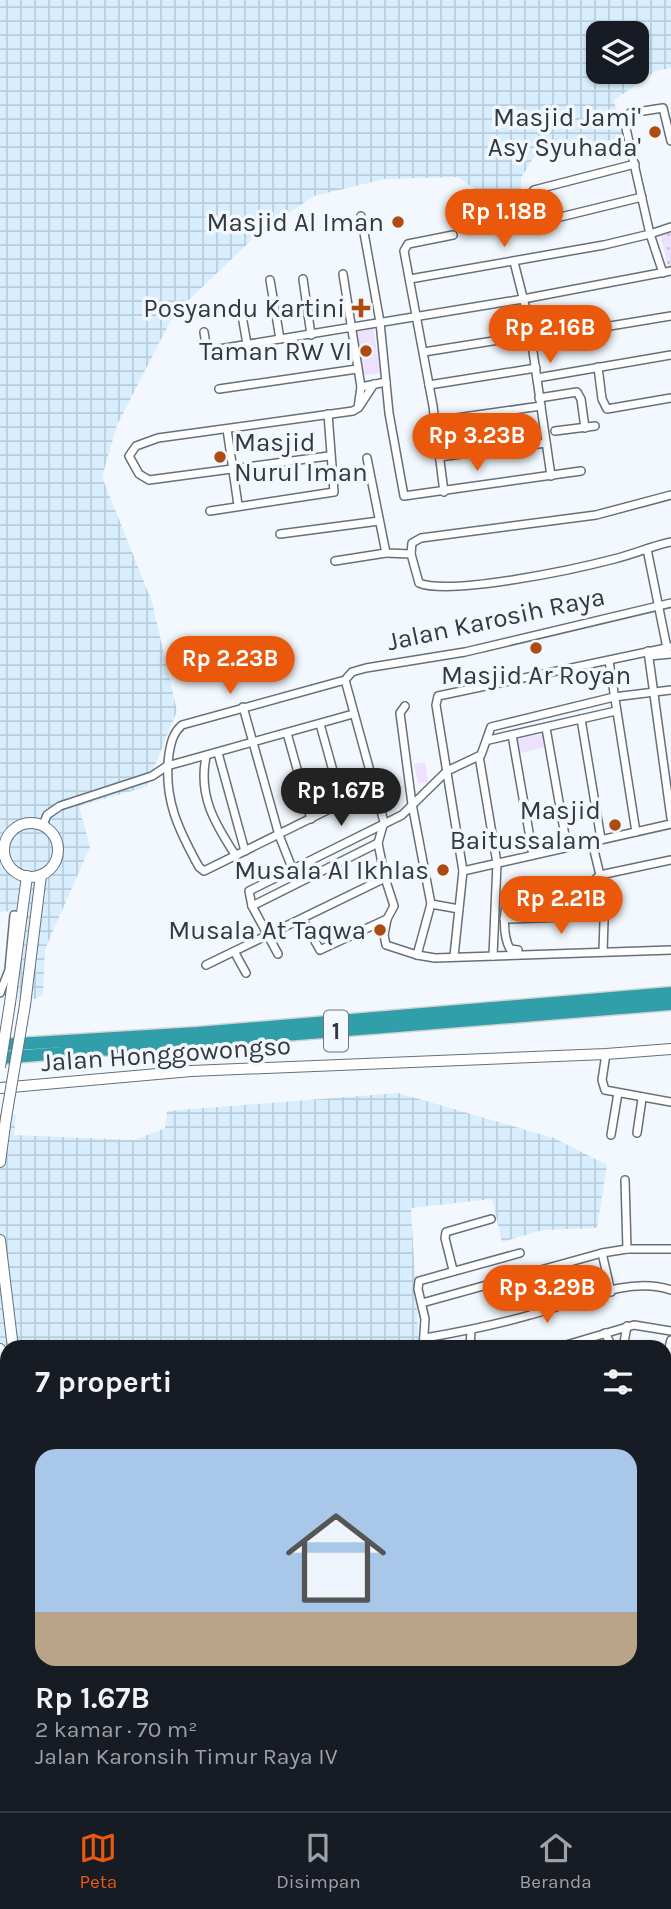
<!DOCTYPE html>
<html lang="id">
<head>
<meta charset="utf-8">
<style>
  :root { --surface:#171b24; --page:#20242c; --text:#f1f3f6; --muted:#9ea1a6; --line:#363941; --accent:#ea580c }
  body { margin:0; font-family:Karla,sans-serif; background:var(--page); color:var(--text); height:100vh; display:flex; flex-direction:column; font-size:26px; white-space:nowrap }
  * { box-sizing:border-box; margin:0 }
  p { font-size:23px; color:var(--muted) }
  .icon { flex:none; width:38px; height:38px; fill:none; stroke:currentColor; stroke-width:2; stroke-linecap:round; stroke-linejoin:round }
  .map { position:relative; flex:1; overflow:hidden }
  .details { position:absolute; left:0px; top:1340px; width:672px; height:471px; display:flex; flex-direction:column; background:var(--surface); border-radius:21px 21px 0 0; box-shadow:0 2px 5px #0004 }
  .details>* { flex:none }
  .buttons { position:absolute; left:586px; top:21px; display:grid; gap:14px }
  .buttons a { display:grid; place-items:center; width:63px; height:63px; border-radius:14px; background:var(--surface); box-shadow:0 2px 5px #0004; font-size:35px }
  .price { position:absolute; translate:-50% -60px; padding:0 16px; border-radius:24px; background:var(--accent); color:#fff; font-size:23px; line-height:46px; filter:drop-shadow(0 2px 4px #0008) }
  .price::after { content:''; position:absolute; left:50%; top:42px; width:21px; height:16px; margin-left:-10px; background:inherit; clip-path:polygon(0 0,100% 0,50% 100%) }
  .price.on { background:#222; color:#fff }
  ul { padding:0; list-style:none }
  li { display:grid; align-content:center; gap:14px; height:371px; padding:0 35px }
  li+li { border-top:2px solid var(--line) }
  li span { display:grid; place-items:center; height:217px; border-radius:21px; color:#555 }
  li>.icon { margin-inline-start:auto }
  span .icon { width:126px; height:126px; fill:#fffc; stroke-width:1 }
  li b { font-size:30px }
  h2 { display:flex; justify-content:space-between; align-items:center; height:84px; padding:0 35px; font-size:30px }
  .menu { display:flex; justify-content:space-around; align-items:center; height:98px; border-top:2px solid var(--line); background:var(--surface); font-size:19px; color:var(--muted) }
  .menu a { display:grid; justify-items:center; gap:4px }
  .menu .on { color:var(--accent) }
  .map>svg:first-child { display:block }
</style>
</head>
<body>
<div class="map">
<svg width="671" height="1811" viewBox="0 0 671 1811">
  <defs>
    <pattern id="industrial-grid" width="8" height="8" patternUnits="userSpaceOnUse" patternTransform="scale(1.75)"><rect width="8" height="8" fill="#d8eefe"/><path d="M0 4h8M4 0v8" fill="none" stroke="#bacddb"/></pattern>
    <pattern id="park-dots" width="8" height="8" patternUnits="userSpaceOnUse" patternTransform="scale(1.75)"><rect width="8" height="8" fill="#ede1fd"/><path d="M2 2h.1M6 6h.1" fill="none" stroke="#ccc2da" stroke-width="1.8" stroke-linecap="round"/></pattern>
  </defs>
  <rect width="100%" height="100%" fill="#f2f8fd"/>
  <g fill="url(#industrial-grid)" fill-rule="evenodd">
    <path d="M0,0H671V68L656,71L614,100L623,137L533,158L521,178V203L495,204L458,177L385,179L314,196L258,234L174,314L117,425L102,477L152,602L177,711L146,787L79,806L90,847L45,949L43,995L35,999L5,998L13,911L0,912ZM598,33H637V72H598Z"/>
    <path d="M398,1093L554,1138L607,1165L597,1228L543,1230L502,1242L492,1199L411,1208L419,1347L7,1348V1804H14L0,1808V1114L16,1115L14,1135L135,1140L165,1128L167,1111Z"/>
  </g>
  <g fill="#ede1fd">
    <path d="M373,325L380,373L359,376L352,328Z"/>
    <path d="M544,734L546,747L520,753L517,739Z"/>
    <path d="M425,762L428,782L418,783L414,764Z"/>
  </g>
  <path fill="url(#park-dots)" d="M671,229V266L668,267L660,231Z"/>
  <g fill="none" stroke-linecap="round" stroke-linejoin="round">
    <g stroke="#64717b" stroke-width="10">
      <g id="street">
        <path d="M635,164L534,190L528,197L534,218L540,222L642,197"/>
        <path d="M361,216L380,322L389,413L404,496L581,471"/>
        <path d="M514,262L528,317L551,476"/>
        <path d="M663,273L650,234L671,227"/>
        <path d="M343,274L361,387L386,382"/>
        <path d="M303,279L311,335"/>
        <path d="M410,279L604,245L650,234L625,124L630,113L663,108L671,141"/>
        <path d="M270,280L280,339"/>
        <path d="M241,310L247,344"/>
        <path d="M204,332L206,345L213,350L523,299L671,271"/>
        <path d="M531,339L671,316"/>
        <path d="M424,352L530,335"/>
        <path d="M598,367L602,399L607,409L671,398"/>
        <path d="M537,378L671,355"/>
        <path d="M429,385L536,368"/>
        <path d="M219,389L357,369"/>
        <path d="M539,398L577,392L581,399L585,428"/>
        <path d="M359,407L374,384"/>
        <path d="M435,421L541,406"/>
        <path d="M227,429L238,505"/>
        <path d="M555,431L595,426"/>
        <path d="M329,456L149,480L139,474L129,456L136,446L158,438L353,411L358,408L361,387"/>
        <path d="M439,457L546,443"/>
        <path d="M367,458L386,553L411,554L419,583C451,596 576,569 614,559C634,554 652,546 671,542"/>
        <path d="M444,492L433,406L404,251L408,244L453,235"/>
        <path d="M210,511L334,492L328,414"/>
        <path d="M280,534L379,521"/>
        <path d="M647,549L667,648"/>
        <path d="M411,554L412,543L421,538L596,515L671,495"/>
        <path d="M335,561L386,553"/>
        <path d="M648,651L671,818"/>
        <path d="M649,656L671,654"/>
        <path d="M609,661L636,832"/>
        <path d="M345,680L182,725C173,733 171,742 169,754C163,798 178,829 199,867L204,871L372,788"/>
        <path d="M345,680L352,672L366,668L465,652L671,603"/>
        <path d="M405,706L400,713L412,804L431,904"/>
        <path d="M243,707L279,835L292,868"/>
        <path d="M581,719L601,839"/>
        <path d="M320,724L342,803"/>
        <path d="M546,728L567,847"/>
        <path d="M287,733L311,819"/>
        <path d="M512,735L533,855"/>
        <path d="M489,740L616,711"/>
        <path d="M218,753L245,851"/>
        <path d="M479,756L497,863L493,956"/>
        <path d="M206,757C198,796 215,824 236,856"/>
        <path d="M43,825L47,815L60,806L152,776L167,766L353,714"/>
        <path d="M592,842L600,875L671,860"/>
        <path d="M463,871L671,824"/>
        <path d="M252,906L378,843"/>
        <path d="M387,919L384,935L386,945L417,955L431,904L459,909"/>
        <path d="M504,919L602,916L604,921L603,952"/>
        <path d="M303,920L320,950L387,919L394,906L385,878"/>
        <path d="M518,950L510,949C501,933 505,908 508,891L587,887L600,875"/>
        <path d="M235,953L246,973"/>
        <path d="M278,954L252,906L249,891L402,815L447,771L481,755L491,727L614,697L671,690"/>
        <path d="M417,955L435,958L671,950"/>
        <path d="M454,956L463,871L436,705L438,696L671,647"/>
        <path d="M206,965L385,878L378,843L384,822L345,680"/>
        <path d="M0,993L9,970L14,915L23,916"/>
        <path d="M606,1054L602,1080L605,1090L671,1102"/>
        <path d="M637,1133L642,1099"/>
        <path d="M611,1135L618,1093"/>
        <path d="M625,1180L627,1249"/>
        <path d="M602,1253L611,1292"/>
        <path d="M453,1270L445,1238L446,1232L491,1219"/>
        <path d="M422,1303L602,1253L627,1249H671"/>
        <path d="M605,1333L613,1348"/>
        <path d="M425,1338C460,1332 495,1325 530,1315C573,1304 627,1275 671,1290"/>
        <path d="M423,1348L425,1319L418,1289L419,1281L520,1253"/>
        <path d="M470,1348L471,1330"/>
        <path d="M556,1348L634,1325L671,1331"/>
        <path d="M623,1348L627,1326"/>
        <path d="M665,1363L671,1340"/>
        <path d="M665,1368L671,1369"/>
        <path d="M665,1424L671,1425"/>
        <path d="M665,1465H671"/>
        <path d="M665,1501L671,1503"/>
        <path d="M665,1558L671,1559"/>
        <path d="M665,1587L671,1586"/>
        <path d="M116,1804V1811"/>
        <path d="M151,1804V1811"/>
        <path d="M201,1804V1811"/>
        <path d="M228,1811V1804"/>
        <path d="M380,1811L381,1804"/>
        <path d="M410,1811L411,1804"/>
        <path d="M440,1811L442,1804"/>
        <path d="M504,1811L508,1804"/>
      </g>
    </g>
    <g stroke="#64717b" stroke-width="12">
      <g id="secondary">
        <circle cx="31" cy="850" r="27"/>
        <path d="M10,1003L27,876"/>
        <path d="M25,1005L41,875"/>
        <path d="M0,1088L191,1071L606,1054L671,1049"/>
        <path d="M0,1162L6,1118"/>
        <path d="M0,1240L13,1348"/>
        <path d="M0,1349L7,1409"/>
        <path d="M0,1720L7,1709"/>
        <path d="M0,1745L7,1737"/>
      </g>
    </g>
    <g stroke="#d2d3d4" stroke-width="15">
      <g id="highway">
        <path d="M0,1045L197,1033L671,993"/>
        <path d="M0,1058L671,1004"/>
      </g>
    </g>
    <use href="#street" stroke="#fff" stroke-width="7"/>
    <use href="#secondary" stroke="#fff" stroke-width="10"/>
    <use href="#highway" stroke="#309faa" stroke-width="12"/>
    <g stroke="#64717b" stroke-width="12" stroke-linecap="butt">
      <g id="secondary-bridge">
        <path d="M0,1067L10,1003"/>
        <path d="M6,1118L25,1005"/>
      </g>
    </g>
    <use href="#secondary-bridge" stroke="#fff" stroke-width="10"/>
  </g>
  <g fill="#ad4b11" stroke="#f2f8fd" stroke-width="2.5">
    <circle cx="655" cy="132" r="7"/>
    <circle cx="398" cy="222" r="7"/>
    <path d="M357.5 297.5h7v7h7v7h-7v7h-7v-7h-7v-7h7z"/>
    <circle cx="366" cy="351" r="7"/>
    <circle cx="220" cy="457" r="7"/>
    <circle cx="536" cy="648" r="7"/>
    <circle cx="615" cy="825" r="7"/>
    <circle cx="443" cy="870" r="7"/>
    <circle cx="380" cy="930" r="7"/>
  </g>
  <g text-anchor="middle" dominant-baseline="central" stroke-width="7" stroke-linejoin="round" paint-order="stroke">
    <rect fill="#f2f8fd" stroke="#6c7277" stroke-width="2" x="324" y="1010.5" width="24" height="41" rx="5"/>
    <g font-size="24" font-weight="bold" fill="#33393d">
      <text x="336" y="1031">1</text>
    </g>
    <g font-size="26" fill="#33393d" stroke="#f2f8fd" text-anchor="end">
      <text x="641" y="117">Masjid Jami'<tspan x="641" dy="30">Asy Syuhada'</tspan></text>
      <text x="384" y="222">Masjid Al Iman</text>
      <text x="345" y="308">Posyandu Kartini</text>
      <text x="352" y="351">Taman RW VI</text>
      <text x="234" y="442" text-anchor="start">Masjid<tspan x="234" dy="30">Nurul Iman</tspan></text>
      <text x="536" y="675" text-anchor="middle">Masjid Ar Royan</text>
      <text x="601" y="810">Masjid<tspan x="601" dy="30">Baitussalam</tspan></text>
      <text x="429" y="870">Musala Al Ikhlas</text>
      <text x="366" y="930">Musala At Taqwa</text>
    </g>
    <g font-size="26" fill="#33393d" stroke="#f2f8fd">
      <text transform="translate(496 619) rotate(-12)">Jalan Karosih Raya</text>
      <text transform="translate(166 1054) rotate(-4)">Jalan Honggowongso</text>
    </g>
  </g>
</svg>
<div class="buttons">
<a><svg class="icon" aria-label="layers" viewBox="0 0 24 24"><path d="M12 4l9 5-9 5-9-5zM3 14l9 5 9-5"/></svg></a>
</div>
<b class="price" style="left:504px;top:249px">Rp 1.18B</b>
<b class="price" style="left:550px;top:365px">Rp 2.16B</b>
<b class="price" style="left:477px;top:473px">Rp 3.23B</b>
<b class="price" style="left:230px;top:696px">Rp 2.23B</b>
<b class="price on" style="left:341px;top:828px">Rp 1.67B</b>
<b class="price" style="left:561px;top:936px">Rp 2.21B</b>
<b class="price" style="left:547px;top:1325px">Rp 3.29B</b>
<section class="details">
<h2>7 properti<svg class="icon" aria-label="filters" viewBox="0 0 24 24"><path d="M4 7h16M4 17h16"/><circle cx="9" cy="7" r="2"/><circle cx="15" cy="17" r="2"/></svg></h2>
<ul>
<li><span style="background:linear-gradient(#a9c7e8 75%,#b9a48a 0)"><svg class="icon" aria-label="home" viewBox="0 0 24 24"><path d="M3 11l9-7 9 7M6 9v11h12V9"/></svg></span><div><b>Rp 1.67B</b><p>2 kamar · 70 m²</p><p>Jalan Karonsih Timur Raya IV</p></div></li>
</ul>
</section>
</div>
<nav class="menu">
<a class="on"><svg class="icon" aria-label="map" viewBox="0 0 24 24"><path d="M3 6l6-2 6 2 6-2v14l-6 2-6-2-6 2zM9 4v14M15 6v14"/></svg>Peta</a>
<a><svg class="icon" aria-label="saved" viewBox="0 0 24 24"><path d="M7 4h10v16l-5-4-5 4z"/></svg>Disimpan</a>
<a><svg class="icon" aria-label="home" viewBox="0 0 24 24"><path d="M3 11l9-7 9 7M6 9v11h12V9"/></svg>Beranda</a>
</nav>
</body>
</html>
